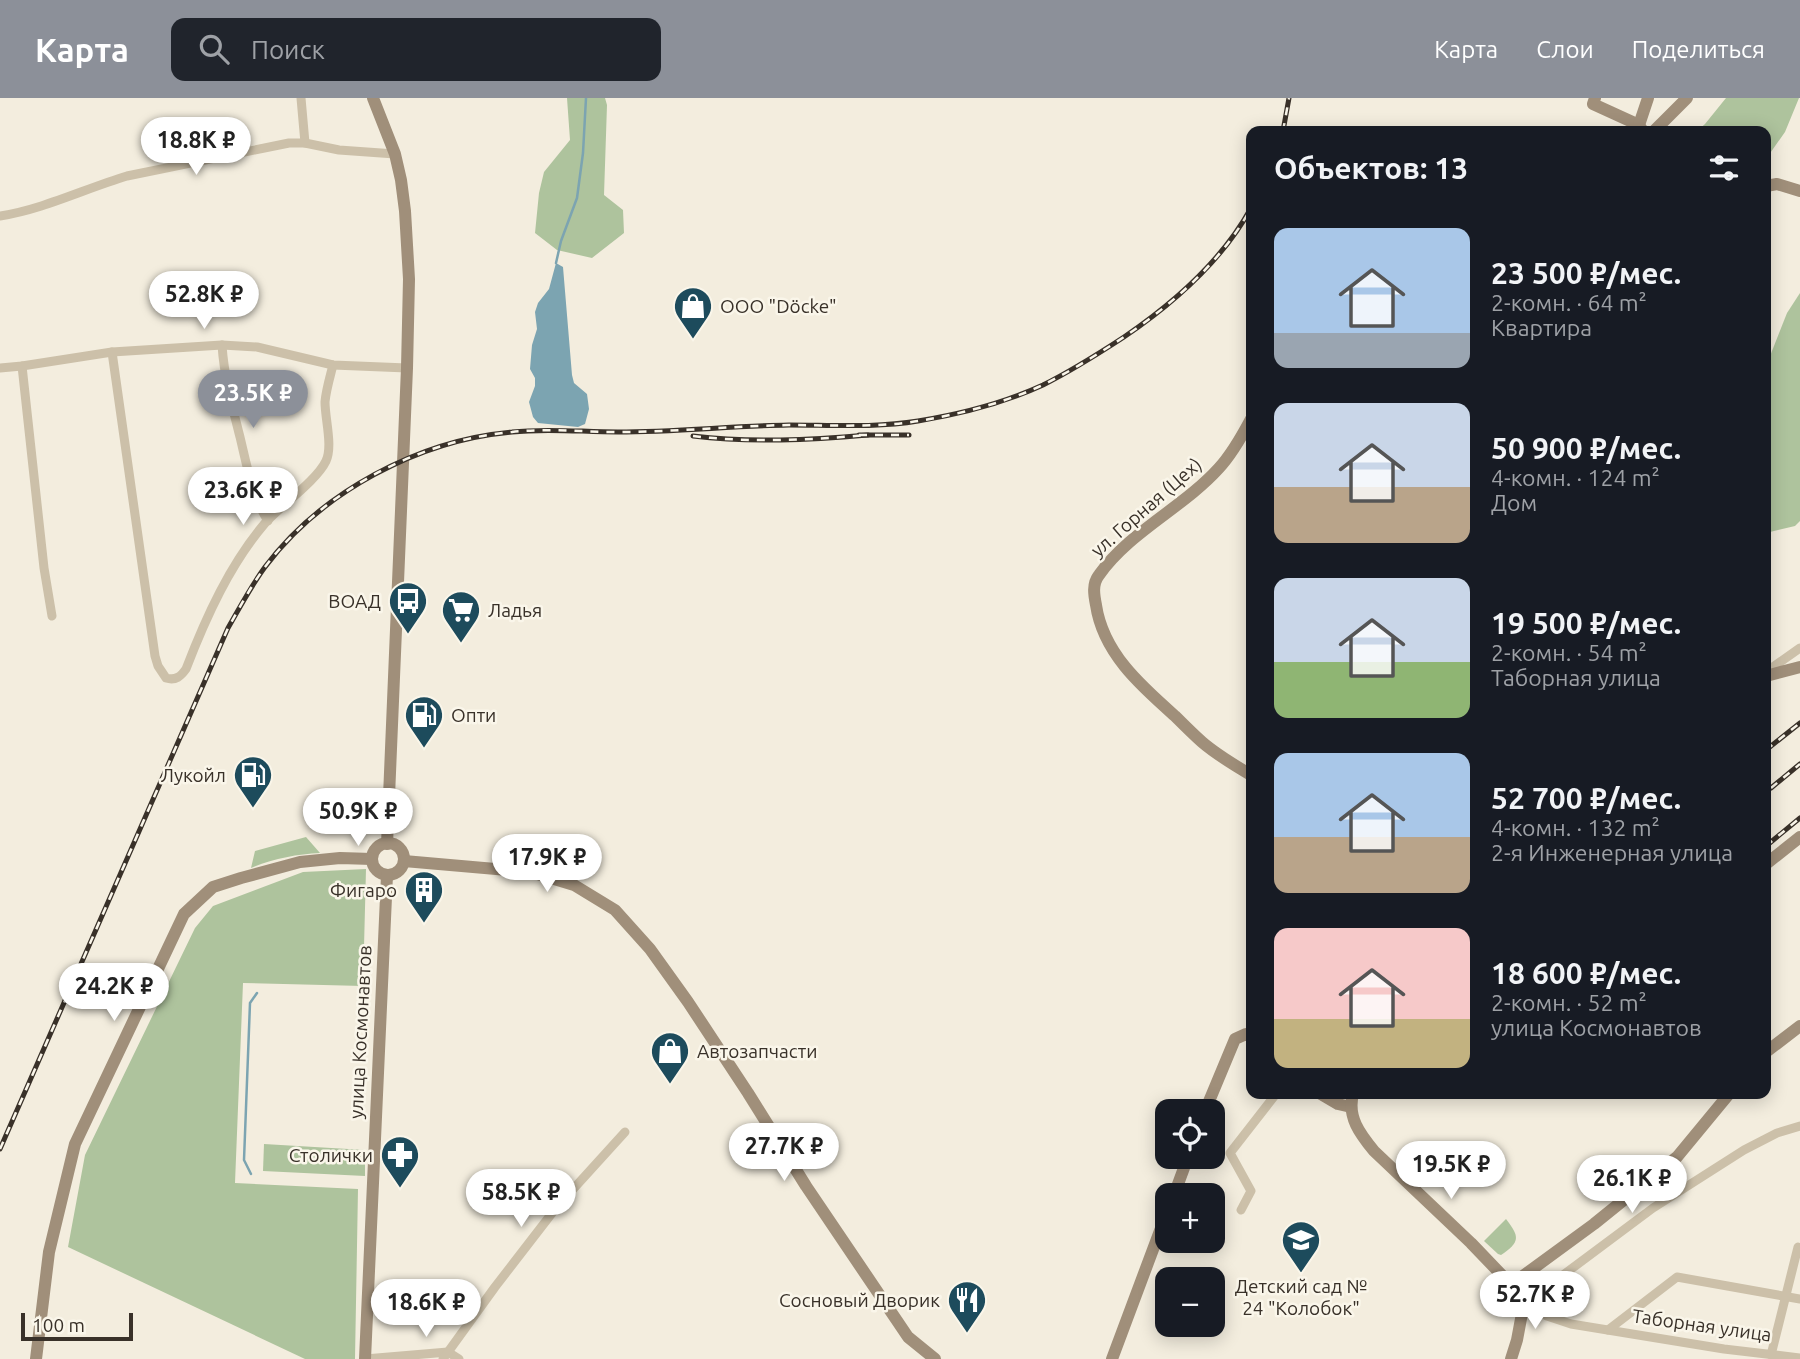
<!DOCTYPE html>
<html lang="ru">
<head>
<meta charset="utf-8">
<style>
  :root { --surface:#171b24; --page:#20242c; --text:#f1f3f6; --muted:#9ea1a6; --accent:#8c9099 }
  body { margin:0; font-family:Ubuntu,sans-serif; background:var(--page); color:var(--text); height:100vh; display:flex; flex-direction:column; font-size:26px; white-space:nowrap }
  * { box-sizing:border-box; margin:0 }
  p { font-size:23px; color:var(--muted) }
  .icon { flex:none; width:38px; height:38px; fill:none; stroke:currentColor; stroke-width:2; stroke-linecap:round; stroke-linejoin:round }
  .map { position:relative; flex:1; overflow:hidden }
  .sheet { position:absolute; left:1246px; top:28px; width:525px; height:973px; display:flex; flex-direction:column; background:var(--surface); border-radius:14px; box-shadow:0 4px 18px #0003 }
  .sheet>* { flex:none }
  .fabs { position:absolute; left:1155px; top:1001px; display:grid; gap:14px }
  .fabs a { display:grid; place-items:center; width:70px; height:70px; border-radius:14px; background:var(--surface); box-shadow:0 4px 18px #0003; font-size:35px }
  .scale { position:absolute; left:21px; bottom:18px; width:112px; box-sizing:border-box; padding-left:7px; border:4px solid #393129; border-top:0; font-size:19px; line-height:24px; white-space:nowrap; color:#393129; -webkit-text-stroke:5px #faf6ea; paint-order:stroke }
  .price { position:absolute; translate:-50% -60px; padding:0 16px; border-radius:24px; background:#fff; color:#222; font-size:23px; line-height:46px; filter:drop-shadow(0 2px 4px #0008) }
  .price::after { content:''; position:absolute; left:50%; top:42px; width:21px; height:16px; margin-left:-10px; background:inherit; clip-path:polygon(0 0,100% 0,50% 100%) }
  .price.selected { background:var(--accent); color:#fff }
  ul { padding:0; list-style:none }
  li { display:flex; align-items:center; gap:21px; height:175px; padding:0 28px }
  li span { display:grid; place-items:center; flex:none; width:196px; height:140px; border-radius:14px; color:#555 }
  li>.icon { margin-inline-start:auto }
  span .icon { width:84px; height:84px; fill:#fffc; stroke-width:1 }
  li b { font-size:30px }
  h2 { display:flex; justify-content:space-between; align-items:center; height:84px; padding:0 28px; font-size:30px }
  header { display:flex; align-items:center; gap:42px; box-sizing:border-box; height:98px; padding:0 35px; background:var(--accent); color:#fff }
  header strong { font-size:33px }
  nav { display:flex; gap:38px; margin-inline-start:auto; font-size:24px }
  .search { width:490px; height:63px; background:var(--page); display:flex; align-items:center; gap:18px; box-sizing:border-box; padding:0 24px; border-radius:14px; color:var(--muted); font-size:26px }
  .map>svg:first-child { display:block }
</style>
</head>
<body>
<header>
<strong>Карта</strong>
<div class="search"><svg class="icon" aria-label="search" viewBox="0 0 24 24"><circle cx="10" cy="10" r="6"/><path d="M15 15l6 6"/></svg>Поиск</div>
<nav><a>Карта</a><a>Слои</a><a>Поделиться</a></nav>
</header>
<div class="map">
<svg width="1800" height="1261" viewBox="0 0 1800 1261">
  <rect width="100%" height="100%" fill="#f3edde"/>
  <g fill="#aec39d">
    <path d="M567,0H605L607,7L604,97L623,112L624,135L592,160L557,152L535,135L539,95L544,74L570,42Z"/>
    <path d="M1726,0H1799L1785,34L1766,61V33H1697L1705,26Z"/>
    <path d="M1800,195V423L1795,428L1766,435V323L1768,263L1787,215Z"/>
    <path d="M306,739L320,755C297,756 272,761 251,770L255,753Z"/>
    <path d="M366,771L363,888L243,885L235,1085L358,1091L355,1261H305L68,1149L85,1057L195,830L213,808L303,774Z"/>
    <path d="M264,1046L365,1052V1078L263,1073Z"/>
    <path d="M1506,1121C1520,1139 1520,1144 1501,1157L1498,1156L1484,1143Z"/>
  </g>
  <path fill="#7ca4b1" d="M556,165L563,169L572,277L574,285L587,296L589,311L585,326L578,329L538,325L533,319L529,304L535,288V280L530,271L532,247L537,231L535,214L538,205L549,191Z"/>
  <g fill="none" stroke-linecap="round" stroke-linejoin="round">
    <g stroke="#7ca4b1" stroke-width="2.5">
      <path d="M556,165L561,143L577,100L583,55L586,0"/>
      <path d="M251,1076L244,1062L250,905L257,895"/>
    </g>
    <g stroke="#ccc0a9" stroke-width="9">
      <path d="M301,0L305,45"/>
      <path d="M0,118C44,111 84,91 127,78L289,45H305L339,52L395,56"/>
      <path d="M222,247C224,278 232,308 240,339C247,368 252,398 268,423"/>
      <path d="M112,254L155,558L158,568L166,580C176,583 181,578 186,571C206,519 230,466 266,424C282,407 317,382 326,363C333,348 325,321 325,304C326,292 330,279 333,267"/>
      <path d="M22,268L44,470L52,518"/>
      <path d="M0,270L22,268L112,254L222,247L257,249L333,267L407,270"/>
      <path d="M1766,574L1800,550"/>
      <path d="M1241,1112L1251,1093L1230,1055L1276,996"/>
      <path d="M1521,1204L1547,1189L1653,1110L1744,1052L1777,1035L1800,1028"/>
      <path d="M1521,1204L1547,1218L1571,1226L1724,1251L1800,1260"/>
      <path d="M1608,1232L1677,1179L1800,1201"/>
      <path d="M1771,1257L1798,1149"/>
      <path d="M365,1261L448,1254L459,1261"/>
      <path d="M443,1261L495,1189L556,1110L625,1034"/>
    </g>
    <g stroke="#a08f7a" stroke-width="12">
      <path d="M373,0L395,56L401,82L405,113L409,181L407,270L387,746"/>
      <path d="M1595,0L1593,6L1639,27"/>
      <path d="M1643,33L1639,27L1648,0"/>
      <path d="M1654,33L1687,0"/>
      <path d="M1766,88L1777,86L1800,93"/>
      <path d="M1251,321C1242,338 1232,356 1219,370C1184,409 1129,434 1099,477C1092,486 1094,497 1096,507C1103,555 1141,588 1175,618C1184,627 1193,636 1202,644C1217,657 1234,667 1251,677"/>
      <path d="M1766,578L1800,569"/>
      <circle cx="388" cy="761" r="16"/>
      <path d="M404,763L531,774L574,787L615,812L650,851L688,904L748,995L806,1088L908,1239L935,1261"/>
      <path d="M1766,766L1800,739"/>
      <path d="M1766,954L1800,928"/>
      <path d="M1321,996L1338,1006L1351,1009"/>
      <path d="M1353,996C1347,1019 1360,1036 1374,1053L1471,1145L1517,1193L1523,1210L1517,1242L1511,1261"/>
      <path d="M1205,1013L1235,941L1246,936L1251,939"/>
      <path d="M1174,1097L1188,1059"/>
      <path d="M1512,1186L1594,1126L1677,1059L1729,996"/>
      <path d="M36,1261L49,1154L75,1046L184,816L213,789L241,780L300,764L340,760L372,761"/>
      <path d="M365,1261L387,777"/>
      <path d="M1112,1261L1167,1114"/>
    </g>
    <g stroke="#393129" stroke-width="5">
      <g id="rail">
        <path d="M1283,33L1289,0"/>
        <path d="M859,337H909"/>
        <path d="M693,338C751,345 810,342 868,337"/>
        <path d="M1766,652L1800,625"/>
        <path d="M1771,690L1800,666"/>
        <path d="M1766,748L1800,720"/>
        <path d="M0,1051L228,530C240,509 251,488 265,469C321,394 419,342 512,334C547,330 582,334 618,334C675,334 732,328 789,327C831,327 876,330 918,323C961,316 1004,305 1043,287C1071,273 1098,256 1124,239C1174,205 1222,163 1251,110"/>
      </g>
    </g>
    <use href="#rail" stroke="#faf6ea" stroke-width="2.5" stroke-dasharray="8" stroke-linecap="butt"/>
  </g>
  <defs>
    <g id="shop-pin" transform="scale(2.0125)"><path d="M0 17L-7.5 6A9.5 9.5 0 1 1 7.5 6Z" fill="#1d4b5c" stroke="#faf6ea"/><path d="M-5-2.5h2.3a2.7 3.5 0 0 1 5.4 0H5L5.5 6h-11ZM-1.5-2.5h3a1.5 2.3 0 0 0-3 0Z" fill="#fff"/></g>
    <g id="bus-pin" transform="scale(2.0125)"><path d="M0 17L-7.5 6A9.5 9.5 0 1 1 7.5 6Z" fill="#1d4b5c" stroke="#faf6ea"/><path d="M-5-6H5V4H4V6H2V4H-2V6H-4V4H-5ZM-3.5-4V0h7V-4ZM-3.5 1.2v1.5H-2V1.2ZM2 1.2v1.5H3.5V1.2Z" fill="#fff"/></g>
    <g id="supermarket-pin" transform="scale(2.0125)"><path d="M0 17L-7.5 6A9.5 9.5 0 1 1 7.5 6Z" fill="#1d4b5c" stroke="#faf6ea"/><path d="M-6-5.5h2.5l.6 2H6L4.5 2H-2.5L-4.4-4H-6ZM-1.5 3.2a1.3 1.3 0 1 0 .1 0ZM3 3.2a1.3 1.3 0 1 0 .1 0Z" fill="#fff"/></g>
    <g id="fuel-pin" transform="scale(2.0125)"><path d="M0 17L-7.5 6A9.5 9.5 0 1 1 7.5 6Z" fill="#1d4b5c" stroke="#faf6ea"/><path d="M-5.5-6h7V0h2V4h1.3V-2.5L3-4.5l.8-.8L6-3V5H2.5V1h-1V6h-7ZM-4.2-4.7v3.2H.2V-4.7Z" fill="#fff"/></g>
    <g id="building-pin" transform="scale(2.0125)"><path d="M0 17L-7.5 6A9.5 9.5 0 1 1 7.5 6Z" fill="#1d4b5c" stroke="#faf6ea"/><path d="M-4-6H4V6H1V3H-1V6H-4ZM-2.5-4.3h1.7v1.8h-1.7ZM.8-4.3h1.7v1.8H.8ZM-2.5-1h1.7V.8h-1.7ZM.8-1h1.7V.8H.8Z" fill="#fff"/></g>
    <g id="pharmacy-pin" transform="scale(2.0125)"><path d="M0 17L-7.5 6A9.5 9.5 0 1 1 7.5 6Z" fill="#1d4b5c" stroke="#faf6ea"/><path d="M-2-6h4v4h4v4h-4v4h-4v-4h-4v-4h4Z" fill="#fff"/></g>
    <g id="school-pin" transform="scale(2.0125)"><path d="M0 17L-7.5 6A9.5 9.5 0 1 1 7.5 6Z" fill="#1d4b5c" stroke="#faf6ea"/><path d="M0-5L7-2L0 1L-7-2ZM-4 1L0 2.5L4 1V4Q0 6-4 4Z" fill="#fff"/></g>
    <g id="restaurant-pin" transform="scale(2.0125)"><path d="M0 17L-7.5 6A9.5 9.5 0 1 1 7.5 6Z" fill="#1d4b5c" stroke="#faf6ea"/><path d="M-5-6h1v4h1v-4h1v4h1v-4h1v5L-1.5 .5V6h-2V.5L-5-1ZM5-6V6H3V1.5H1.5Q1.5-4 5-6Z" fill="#fff"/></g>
  </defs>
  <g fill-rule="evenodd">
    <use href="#shop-pin" x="693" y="208"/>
    <use href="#bus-pin" x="408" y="503"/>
    <use href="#supermarket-pin" x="461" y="512"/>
    <use href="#fuel-pin" x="424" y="617"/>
    <use href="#fuel-pin" x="253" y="677"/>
    <use href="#building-pin" x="424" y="792"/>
    <use href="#shop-pin" x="670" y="953"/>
    <use href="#pharmacy-pin" x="400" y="1057"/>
    <use href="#school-pin" x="1301" y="1142"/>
    <use href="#restaurant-pin" x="967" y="1202"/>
  </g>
  <g text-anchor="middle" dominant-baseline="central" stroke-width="5" stroke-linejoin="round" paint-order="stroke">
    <g font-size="19" fill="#393129" stroke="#faf6ea" text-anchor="end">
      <text x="720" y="208" text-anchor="start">ООО "Döcke"</text>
      <text x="381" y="503">ВОАД</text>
      <text x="488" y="512" text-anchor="start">Ладья</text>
      <text x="451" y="617" text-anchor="start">Опти</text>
      <text x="226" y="677">Лукойл</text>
      <text x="397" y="792">Фигаро</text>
      <text x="697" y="953" text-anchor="start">Автозапчасти</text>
      <text x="373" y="1057">Столички</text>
      <text x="1301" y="1188" text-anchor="middle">Детский сад №<tspan x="1301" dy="22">24 "Колобок"</tspan></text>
      <text x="940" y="1202">Сосновый Дворик</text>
    </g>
    <g font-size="19" fill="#393129" stroke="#faf6ea">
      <text transform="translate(1146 409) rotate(-41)">ул. Горная (Цех)</text>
      <text transform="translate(360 934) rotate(-87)">улица Космонавтов</text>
      <text transform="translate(1702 1227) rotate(8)">Таборная улица</text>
    </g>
  </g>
</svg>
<div class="fabs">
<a><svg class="icon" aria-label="locate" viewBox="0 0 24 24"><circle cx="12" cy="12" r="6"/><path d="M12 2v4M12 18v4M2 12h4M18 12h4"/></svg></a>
<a>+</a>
<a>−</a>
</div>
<div class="scale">100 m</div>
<b class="price" style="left:196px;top:79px">18.8K ₽</b>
<b class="price" style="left:204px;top:233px">52.8K ₽</b>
<b class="price selected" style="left:253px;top:332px">23.5K ₽</b>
<b class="price" style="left:243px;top:429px">23.6K ₽</b>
<b class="price" style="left:358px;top:750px">50.9K ₽</b>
<b class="price" style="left:547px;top:796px">17.9K ₽</b>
<b class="price" style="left:114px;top:925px">24.2K ₽</b>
<b class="price" style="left:784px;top:1085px">27.7K ₽</b>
<b class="price" style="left:1451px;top:1103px">19.5K ₽</b>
<b class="price" style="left:1632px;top:1117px">26.1K ₽</b>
<b class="price" style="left:521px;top:1131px">58.5K ₽</b>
<b class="price" style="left:1535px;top:1233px">52.7K ₽</b>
<b class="price" style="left:426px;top:1241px">18.6K ₽</b>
<section class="sheet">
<h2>Объектов: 13<svg class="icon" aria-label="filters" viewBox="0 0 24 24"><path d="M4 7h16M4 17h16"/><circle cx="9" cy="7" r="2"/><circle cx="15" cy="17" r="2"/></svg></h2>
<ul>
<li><span style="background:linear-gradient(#a9c7e8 75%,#9aa5b1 0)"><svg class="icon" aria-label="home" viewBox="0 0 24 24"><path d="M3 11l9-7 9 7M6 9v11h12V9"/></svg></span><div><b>23 500 ₽/мес.</b><p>2-комн. · 64 m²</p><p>Квартира</p></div></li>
<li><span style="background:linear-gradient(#c9d6e8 60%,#b9a48a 0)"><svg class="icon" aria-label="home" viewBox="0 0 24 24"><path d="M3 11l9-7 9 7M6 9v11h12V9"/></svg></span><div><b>50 900 ₽/мес.</b><p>4-комн. · 124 m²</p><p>Дом</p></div></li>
<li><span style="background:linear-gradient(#c9d6e8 60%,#8fb573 0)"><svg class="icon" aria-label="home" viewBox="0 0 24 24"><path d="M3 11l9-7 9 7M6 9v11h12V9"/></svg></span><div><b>19 500 ₽/мес.</b><p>2-комн. · 54 m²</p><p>Таборная улица</p></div></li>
<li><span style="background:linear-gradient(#a9c7e8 60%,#b9a48a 0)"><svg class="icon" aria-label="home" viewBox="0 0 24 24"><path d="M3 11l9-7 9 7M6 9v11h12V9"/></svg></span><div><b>52 700 ₽/мес.</b><p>4-комн. · 132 m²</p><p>2-я Инженерная улица</p></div></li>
<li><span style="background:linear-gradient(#f6c9c9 65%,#c2b280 0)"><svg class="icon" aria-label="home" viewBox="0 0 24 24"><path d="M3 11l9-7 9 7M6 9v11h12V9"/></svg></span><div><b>18 600 ₽/мес.</b><p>2-комн. · 52 m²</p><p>улица Космонавтов</p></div></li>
</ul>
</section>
</div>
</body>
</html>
